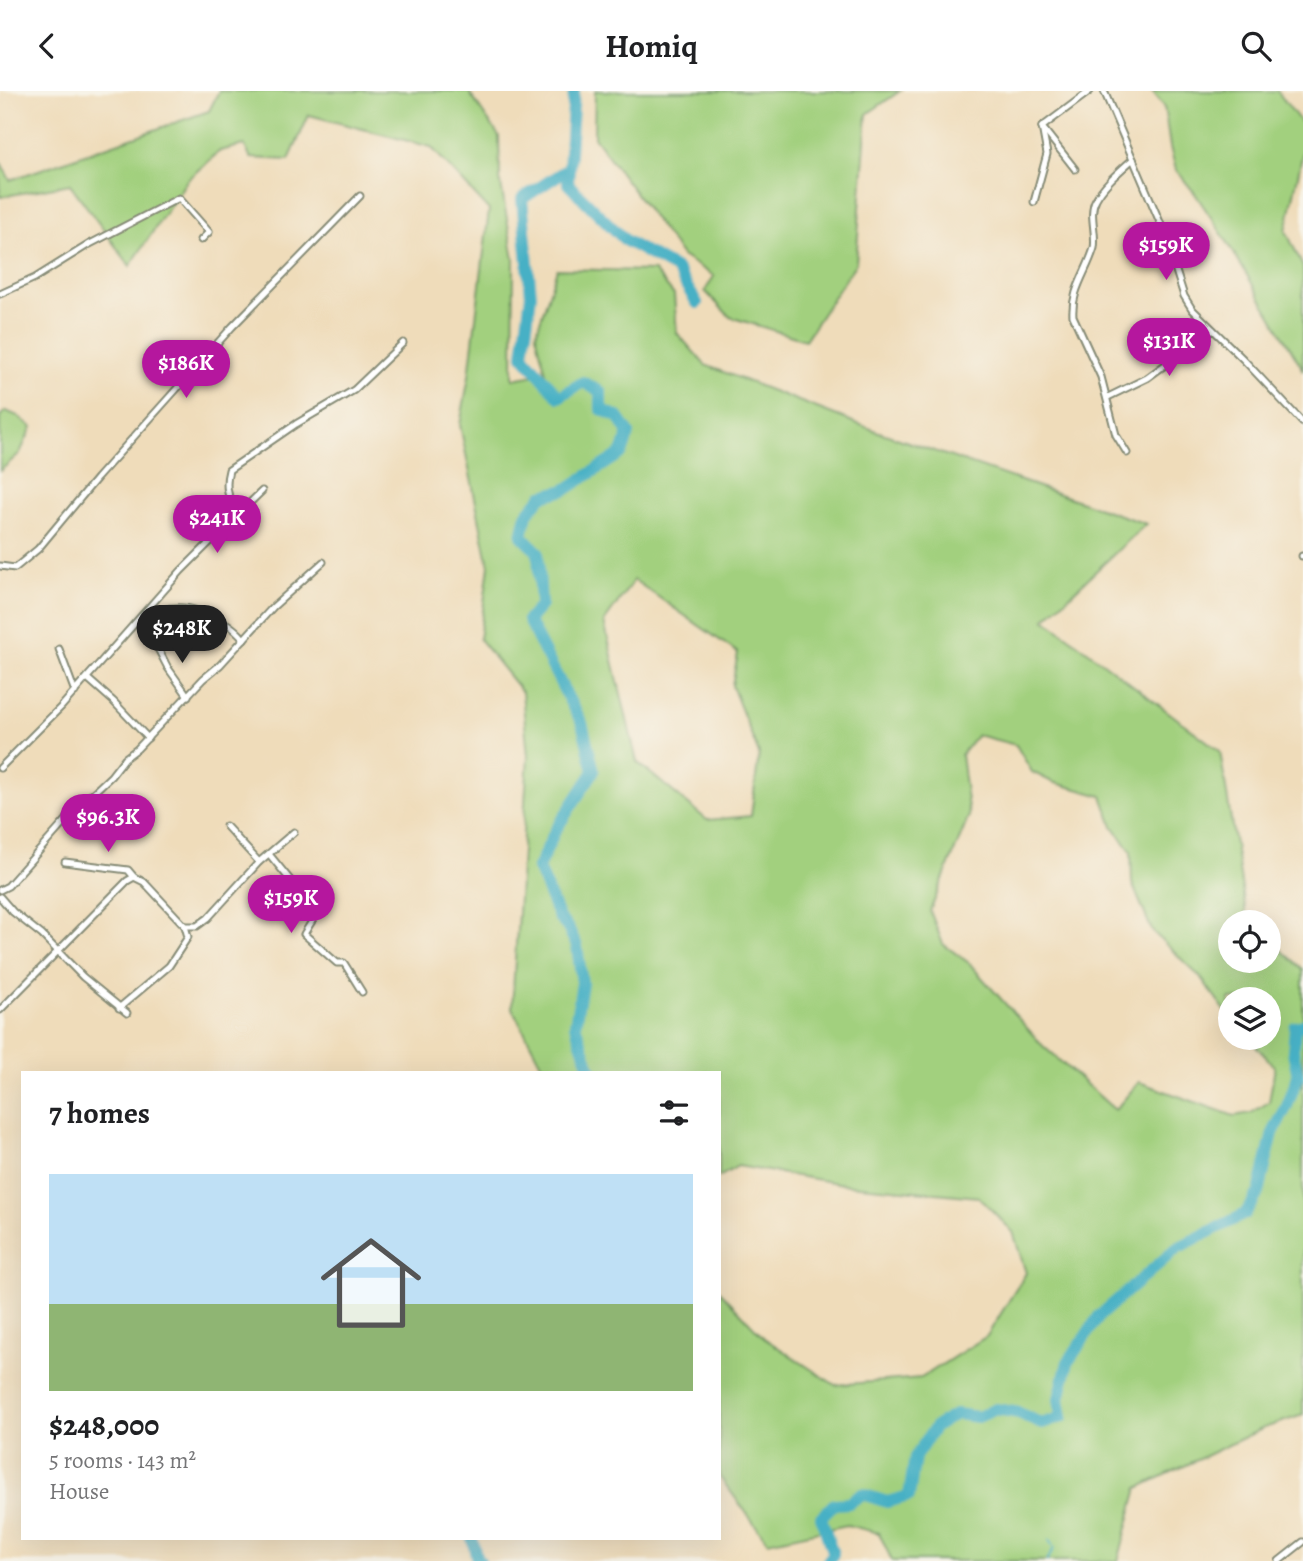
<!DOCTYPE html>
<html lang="en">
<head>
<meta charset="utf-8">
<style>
  :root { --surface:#fff; --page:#f6f6f6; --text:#202124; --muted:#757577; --accent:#b5179e }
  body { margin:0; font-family:Alegreya,serif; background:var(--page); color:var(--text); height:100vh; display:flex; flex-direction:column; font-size:26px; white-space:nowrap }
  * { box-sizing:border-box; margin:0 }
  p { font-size:23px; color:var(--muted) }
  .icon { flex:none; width:38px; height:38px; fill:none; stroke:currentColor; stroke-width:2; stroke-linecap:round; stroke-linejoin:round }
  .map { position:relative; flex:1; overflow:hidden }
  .panel { position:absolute; left:21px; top:980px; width:700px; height:469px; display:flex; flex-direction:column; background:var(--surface); border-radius:0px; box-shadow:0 7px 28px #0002 }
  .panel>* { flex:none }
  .tools { position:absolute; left:1218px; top:819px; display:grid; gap:14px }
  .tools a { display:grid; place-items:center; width:63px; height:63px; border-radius:50%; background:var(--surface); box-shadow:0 7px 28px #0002; font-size:35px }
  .price { position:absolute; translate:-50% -60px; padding:0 16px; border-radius:24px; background:var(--accent); color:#fff; font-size:23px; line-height:46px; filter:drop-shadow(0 2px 4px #0008) }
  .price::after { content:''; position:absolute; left:50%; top:42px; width:21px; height:16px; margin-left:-10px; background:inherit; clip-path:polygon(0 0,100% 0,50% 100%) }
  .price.active { background:#222; color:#fff }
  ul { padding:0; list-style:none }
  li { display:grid; align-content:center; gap:14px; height:371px; padding:0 28px }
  li span { display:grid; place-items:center; height:217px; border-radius:0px; color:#555 }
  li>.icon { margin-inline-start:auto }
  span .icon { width:126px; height:126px; fill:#fffc; stroke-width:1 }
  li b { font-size:30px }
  h2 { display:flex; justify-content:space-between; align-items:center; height:84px; padding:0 28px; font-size:30px }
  header { display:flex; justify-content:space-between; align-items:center; height:91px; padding:0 28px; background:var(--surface); font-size:32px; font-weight:700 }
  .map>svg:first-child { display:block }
</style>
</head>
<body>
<header><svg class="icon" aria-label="back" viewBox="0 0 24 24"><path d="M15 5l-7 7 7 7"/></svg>Homiq<svg class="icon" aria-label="search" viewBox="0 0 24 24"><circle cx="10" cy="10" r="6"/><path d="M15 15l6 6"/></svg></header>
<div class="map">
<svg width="1303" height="1470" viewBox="0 0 1303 1470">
  <rect width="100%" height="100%" fill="#f7f3e8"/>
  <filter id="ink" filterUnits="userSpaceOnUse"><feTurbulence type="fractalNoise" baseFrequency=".0143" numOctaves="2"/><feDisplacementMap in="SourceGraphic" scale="14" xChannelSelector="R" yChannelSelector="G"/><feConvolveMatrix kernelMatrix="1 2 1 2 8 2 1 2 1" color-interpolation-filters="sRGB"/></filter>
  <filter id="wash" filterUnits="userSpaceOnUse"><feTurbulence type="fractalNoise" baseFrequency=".00686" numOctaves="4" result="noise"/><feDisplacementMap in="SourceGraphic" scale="28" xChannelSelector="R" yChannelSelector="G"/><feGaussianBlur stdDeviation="1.57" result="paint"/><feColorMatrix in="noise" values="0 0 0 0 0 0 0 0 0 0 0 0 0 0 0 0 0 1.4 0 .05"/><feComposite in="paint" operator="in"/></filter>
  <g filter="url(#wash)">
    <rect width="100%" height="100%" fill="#efdcba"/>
    <g fill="#a2d07e" stroke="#608659" stroke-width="2" fill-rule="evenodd">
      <path d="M219,0H468L499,45L500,88L514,168L513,288L546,282L536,243L557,178L654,180L674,204L677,242L705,274L879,341L1146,433L1045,528L1220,660L1247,829L1249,831H1230V870H1269V848L1303,878V1324L1264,1337L1138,1397L1118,1470H892L879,1442L847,1434L768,1451L719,1385V1199L764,1247L835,1294L921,1287L987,1245L1026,1182L1013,1141L979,1106L849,1094L738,1075L719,1086V982H546L512,917L528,665L522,601L479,548L489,475L460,334L469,285L489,119L431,56L309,24L289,69L251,67L244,54L220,60L188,88L130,175L70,93L0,106V70L10,89L209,20ZM634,489L738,562L732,595L759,663L751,725L707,729L637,671L604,531ZM977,644L1016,654L1032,681L1052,691L1102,705L1113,735L1131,760L1132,792L1152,840L1201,887L1230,926V908H1269V947H1249L1275,976L1269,1011L1251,1022L1234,1025L1139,991L1115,1019L1043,955L969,872L943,853L930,820L969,725L961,664Z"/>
      <path d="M595,0H900L867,23L856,172L805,249L730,226L705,200L714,185L682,165L594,46Z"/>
      <path d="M1152,0H1277L1303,34V61L1286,140L1303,176V278L1226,149L1194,101L1176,79L1170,56L1164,15Z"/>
      <path d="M6,320L18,325L32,336L20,362L0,380V325Z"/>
    </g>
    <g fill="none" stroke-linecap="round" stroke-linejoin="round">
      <path stroke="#47b0c5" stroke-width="2" d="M1047,1470L1054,1457L1049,1449"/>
      <g stroke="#47b0c5" stroke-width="12">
        <path d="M574,0L568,93L626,150L676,178L697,212"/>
        <path d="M569,77L522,108L531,204L523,264L559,306L583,291L601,301V318L618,326L629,342L622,362L565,399L542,405L527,423L522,445L538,461L541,514L528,529L576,622"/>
        <path d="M574,617L582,632L594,680L555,740L538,777L559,827L568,837L577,855L582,892L575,934L592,982"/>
        <path d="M472,1447L477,1469L480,1470"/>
        <path d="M828,1470L833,1463L821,1426L834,1413L849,1412L862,1403L887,1411L909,1405L915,1366L935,1336L956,1323L978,1326L996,1318L1019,1322L1042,1333L1062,1326L1059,1308L1068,1271L1099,1225L1177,1157L1245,1123L1259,1101L1273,1042L1287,1015L1298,985L1293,960L1295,936L1303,934"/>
      </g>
    </g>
  </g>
  <g filter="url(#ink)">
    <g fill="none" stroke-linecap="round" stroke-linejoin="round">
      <g stroke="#878c77" stroke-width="9">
        <g id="minor">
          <path d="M1104,0L1162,136L1184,205L1192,218L1243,268L1303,332"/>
          <path d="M1042,36L1090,0"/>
          <path d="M1042,36L1075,78"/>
          <path d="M1034,111L1047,63L1042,36"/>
          <path d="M0,203L35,187L88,154L179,107L209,141L201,149"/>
          <path d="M1108,306L1147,287L1213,239"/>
          <path d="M1127,362L1116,344L1101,286L1073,225C1071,199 1087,181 1094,157C1097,142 1088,122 1096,108C1104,93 1120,80 1133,68"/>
          <path d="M232,429L262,400"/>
          <path d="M1302,465H1303"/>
          <path d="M0,475L15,477L38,458L97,387L232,236L360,105"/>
          <path d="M143,524L149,525C177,506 223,523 244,548"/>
          <path d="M155,552L168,577L188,605"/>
          <path d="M59,558L75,601"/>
          <path d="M87,587L113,610L148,647"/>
          <path d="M0,677L61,616L181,480L232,429L235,418C227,405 225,394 229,379L296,333L354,299L403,252"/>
          <path d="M226,735L259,771"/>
          <path d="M269,763L317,822L304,843L337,872H344L362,901"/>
          <path d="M65,771L128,779L134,786"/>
          <path d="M0,799L8,795L77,717L111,685L125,667L137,658L203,588L220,574L273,516L323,471"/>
          <path d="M0,806L13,821L42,844L83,886L127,922"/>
          <path d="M119,917L169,875L188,846L185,835"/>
          <path d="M0,919L127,790L134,786L144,791L185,835H197L208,827L259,771L294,741"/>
          <path d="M1279,1470L1303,1451"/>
        </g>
      </g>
      <use href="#minor" stroke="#fff" stroke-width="5"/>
    </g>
  </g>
</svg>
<div class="tools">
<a><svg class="icon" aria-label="locate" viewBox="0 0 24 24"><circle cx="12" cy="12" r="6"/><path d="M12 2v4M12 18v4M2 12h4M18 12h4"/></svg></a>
<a><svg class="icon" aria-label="layers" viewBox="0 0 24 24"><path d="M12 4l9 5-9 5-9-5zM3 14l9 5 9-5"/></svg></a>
</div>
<b class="price" style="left:1166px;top:191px">$159K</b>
<b class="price" style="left:1169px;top:287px">$131K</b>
<b class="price" style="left:186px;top:309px">$186K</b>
<b class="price" style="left:217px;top:464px">$241K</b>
<b class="price active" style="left:182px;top:574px">$248K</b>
<b class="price" style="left:108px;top:763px">$96.3K</b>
<b class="price" style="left:291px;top:844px">$159K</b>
<section class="panel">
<h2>7 homes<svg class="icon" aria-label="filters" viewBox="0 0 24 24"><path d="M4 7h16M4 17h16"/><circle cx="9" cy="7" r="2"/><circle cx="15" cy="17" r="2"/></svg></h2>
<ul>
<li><span style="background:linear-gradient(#bfe0f5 60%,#8fb573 0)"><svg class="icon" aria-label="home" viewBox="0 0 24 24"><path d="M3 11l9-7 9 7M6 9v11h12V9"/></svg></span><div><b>$248,000</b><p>5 rooms · 143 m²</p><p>House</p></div></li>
</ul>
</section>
</div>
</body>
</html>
